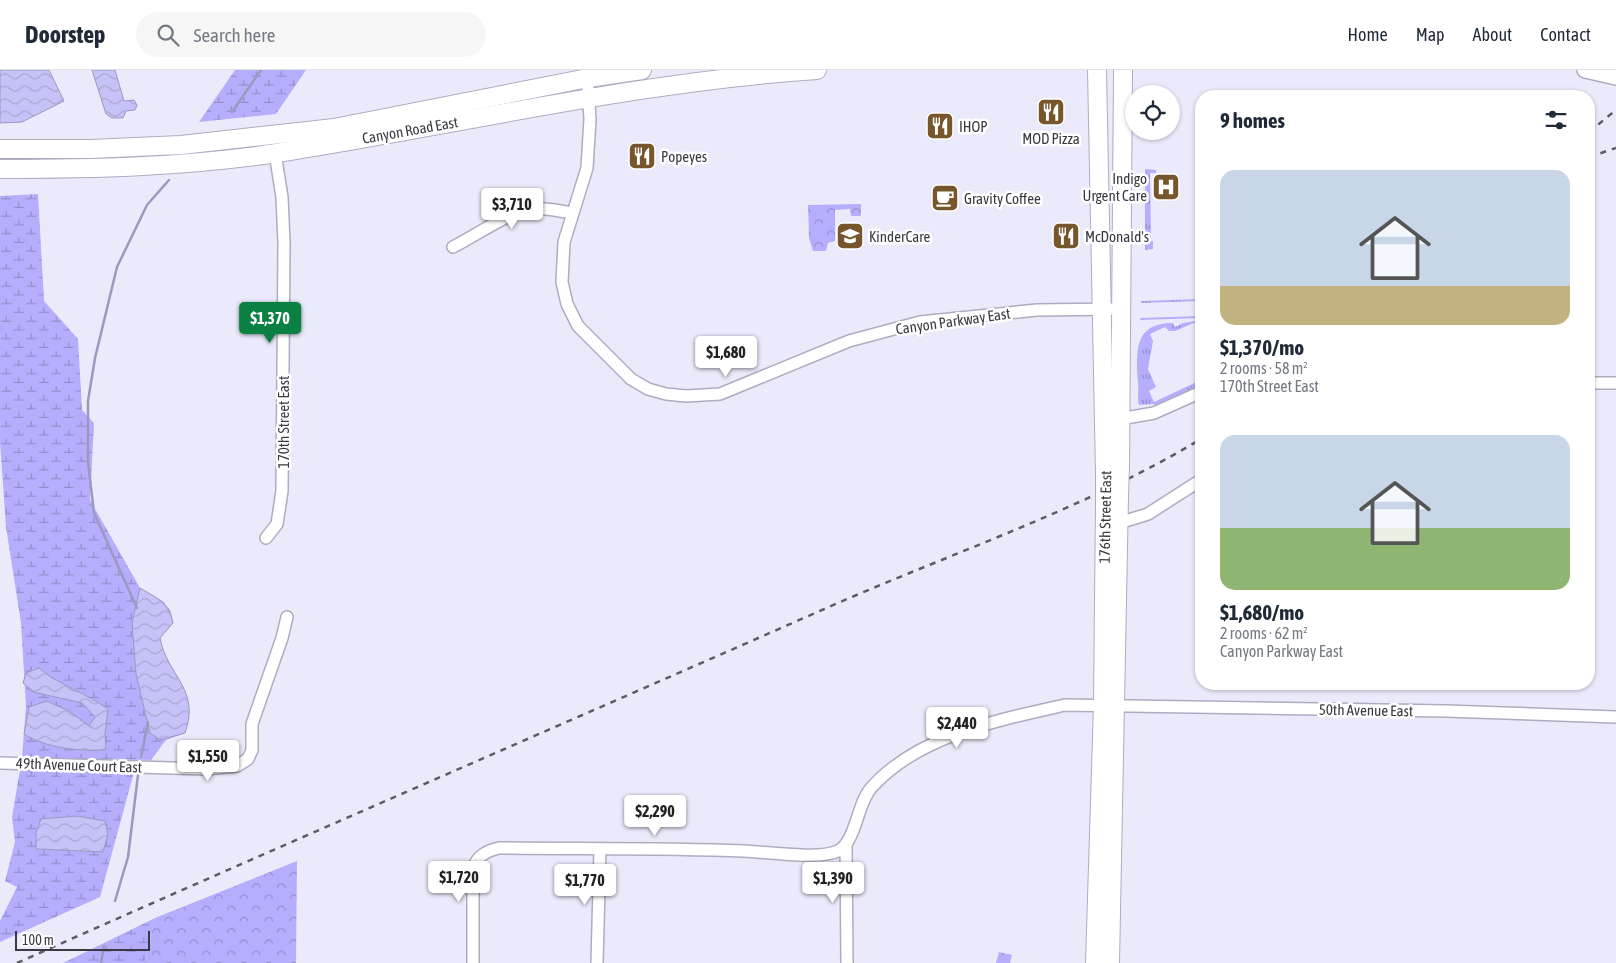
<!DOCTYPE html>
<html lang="en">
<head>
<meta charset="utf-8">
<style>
  :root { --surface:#fff; --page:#f6f6f7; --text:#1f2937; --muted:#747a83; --line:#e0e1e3; --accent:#0b8043 }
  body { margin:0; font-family:"Asap Condensed",sans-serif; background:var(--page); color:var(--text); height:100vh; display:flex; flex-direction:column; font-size:19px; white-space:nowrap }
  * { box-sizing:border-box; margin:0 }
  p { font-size:16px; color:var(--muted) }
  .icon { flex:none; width:28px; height:28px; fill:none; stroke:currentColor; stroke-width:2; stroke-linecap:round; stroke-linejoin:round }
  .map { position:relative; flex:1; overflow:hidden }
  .details { position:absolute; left:1195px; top:20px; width:400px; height:600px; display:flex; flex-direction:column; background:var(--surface); border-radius:20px; box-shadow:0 1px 4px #0004 }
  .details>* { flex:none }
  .fabs { position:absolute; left:1125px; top:15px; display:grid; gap:10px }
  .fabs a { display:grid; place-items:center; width:55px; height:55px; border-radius:50%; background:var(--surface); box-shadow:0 1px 4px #0004; font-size:25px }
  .scale { position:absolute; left:15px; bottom:12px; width:135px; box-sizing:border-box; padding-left:5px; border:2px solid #393941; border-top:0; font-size:14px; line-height:18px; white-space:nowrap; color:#393941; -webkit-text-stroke:4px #fff; paint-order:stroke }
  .price { position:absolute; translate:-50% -42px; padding:0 11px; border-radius:5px; background:#fff; color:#222; font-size:16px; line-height:32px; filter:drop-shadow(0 1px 2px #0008) }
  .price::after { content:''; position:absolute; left:50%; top:30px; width:15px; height:11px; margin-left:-8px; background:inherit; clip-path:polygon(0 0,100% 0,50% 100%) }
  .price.selected { background:var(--accent); color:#fff }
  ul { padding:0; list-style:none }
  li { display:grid; align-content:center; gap:10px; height:265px; padding:0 25px }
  li span { display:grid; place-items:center; height:155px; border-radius:15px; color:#555 }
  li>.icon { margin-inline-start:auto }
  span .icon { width:90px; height:90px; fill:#fffc; stroke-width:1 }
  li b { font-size:21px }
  h2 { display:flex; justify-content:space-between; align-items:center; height:60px; padding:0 25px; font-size:21px }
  header { display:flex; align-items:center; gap:30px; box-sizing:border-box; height:70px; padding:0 25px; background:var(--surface); border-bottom:1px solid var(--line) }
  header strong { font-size:24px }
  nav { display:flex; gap:28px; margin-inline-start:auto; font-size:18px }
  .search { width:350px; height:45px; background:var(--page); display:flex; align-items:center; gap:12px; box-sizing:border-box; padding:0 18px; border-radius:28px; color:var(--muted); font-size:19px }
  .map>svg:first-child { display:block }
</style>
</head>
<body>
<header>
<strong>Doorstep</strong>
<div class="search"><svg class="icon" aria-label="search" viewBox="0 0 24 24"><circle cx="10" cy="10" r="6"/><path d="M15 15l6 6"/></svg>Search here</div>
<nav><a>Home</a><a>Map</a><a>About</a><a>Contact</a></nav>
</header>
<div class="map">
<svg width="1616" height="893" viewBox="0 0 1616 893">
  <defs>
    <pattern id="grass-tufts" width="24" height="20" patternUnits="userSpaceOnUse" patternTransform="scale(1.25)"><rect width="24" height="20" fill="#b5aefc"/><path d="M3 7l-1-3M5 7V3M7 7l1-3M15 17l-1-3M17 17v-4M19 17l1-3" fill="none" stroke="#948fce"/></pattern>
    <pattern id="forest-crowns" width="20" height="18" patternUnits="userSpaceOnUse" patternTransform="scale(1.25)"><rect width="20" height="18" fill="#b5aefc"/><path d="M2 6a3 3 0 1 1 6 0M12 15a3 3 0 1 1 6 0" fill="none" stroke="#948fce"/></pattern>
    <pattern id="wetland-marsh" width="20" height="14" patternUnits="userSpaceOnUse" patternTransform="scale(1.25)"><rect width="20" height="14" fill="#b5aefc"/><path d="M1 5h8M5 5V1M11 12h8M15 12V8" fill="none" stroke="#948fce"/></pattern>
    <pattern id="water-waves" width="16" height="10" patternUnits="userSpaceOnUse" patternTransform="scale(1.25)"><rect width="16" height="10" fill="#c5c2f7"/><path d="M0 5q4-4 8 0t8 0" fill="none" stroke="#aaa7d5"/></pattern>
  </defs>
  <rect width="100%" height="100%" fill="#ebeafb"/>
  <g fill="url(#grass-tufts)">
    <path d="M1145,99L1156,100V103H1150L1151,171H1153V179L1145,180Z"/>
    <path d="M1201,229L1200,231L1141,233V231Z"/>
    <path d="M1201,246V248L1140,250L1141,248Z"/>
    <path d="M1201,250L1175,261H1169L1165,257L1150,264L1153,271L1148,299L1156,317L1149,321L1154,332L1201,310V316L1157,337L1154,334L1139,335C1137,328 1139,320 1138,312C1136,281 1134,253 1173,253L1175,257L1183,253Z"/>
  </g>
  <g fill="url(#forest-crowns)">
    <path d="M861,134V146H851L850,139L835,140V171L828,173L826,181H813L809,168L808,135Z"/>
    <path d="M297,791L296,893H145L155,848Z"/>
    <path d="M999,882L1012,885L1010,893H996Z"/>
  </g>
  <g fill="url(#wetland-marsh)">
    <path d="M235,0H306L276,44L199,52Z"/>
    <path d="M38,124L44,231L78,269L82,340L94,353L90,430L140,518L164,532L171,542L173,553L160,568C167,606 201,619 185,663L166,670L151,690L22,688L26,636L21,553L6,457L0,372V126Z"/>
    <path d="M20,700L134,702L100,827L0,872V851L17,817L5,811L15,772L12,747Z"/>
    <path d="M155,848L145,893H63Z"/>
  </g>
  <g fill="url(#water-waves)" stroke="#9b99c0">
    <path d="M0,0H49L64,31L22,52L0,53Z"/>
    <path d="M92,0H115L124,31L134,30L137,35L135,40L126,41L123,48H112L106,44Z"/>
    <path d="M140,518C157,528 169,533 173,553L160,568C167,606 201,619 185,663L160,670L150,663L136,604L132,553Z"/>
    <path d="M39,598C59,615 86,623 108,639L105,664L106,680C79,681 48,679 24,664L29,637L47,631L69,641L89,656L95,647L82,633L33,622L23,613L26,603Z"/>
    <path d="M77,746L105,751L108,764L103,782L36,779V763L41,749Z"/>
  </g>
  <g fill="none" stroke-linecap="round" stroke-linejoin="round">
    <g stroke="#9b99c0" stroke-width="2.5">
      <path d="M232,42L261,0"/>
      <path d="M137,538L94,443L88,392V331L95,288L117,197L147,135L169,110"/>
      <path d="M141,687L148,652"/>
      <path d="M115,831L128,787L138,705"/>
      <path d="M101,893L104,876"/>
    </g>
    <g stroke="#adacc1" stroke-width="14">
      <g id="minor">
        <path d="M587,4L590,49L587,98L564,172L562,212L567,234L578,256L631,309L648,319L666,324L686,326L720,324L849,271L920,252L1037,240L1120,239"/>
        <path d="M453,177C473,167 509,142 530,139C544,137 558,141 572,143"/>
        <path d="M1589,313H1616"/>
        <path d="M1120,349L1154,343L1201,322"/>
        <path d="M1119,453L1148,444L1201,410"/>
        <path d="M266,468L277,454L282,421L284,173L282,127L275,83"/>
        <path d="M0,693L206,699L237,696L248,689L252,680V654L282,568L287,547"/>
        <path d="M846,774L847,893"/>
        <path d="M473,893V799C477,786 486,781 499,778C581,779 663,778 744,781C767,782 819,790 838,781C856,772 857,734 871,718C918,665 999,650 1065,635L1446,641L1616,647"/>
        <path d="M597,893L600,780"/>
      </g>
    </g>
    <g stroke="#adacc1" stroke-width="18">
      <path id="secondary" d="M1585,0L1616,7"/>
    </g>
    <g stroke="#adacc1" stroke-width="20">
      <g id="primary">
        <path d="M1097,0L1105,403"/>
        <path d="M0,79H91L181,75L334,58L588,8L642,0"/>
        <path d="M0,99C92,99 185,97 277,83C457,55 635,12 817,0"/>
        <path d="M1120,396L1123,0"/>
        <path d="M1095,893L1103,634L1105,433"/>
        <path d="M1110,893L1119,426"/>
      </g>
    </g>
    <use href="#minor" stroke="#fff" stroke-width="11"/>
    <use href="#secondary" stroke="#fff" stroke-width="15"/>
    <use href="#primary" stroke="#fff" stroke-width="18"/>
    <g stroke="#5c5c66" stroke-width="2.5" stroke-dasharray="6 6" stroke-linecap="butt">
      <path d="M1589,62L1616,40"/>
      <path d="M1589,87L1616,78"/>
      <path d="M17,893C285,774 554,658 822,540C948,484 1083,440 1201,369"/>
    </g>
    <g stroke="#adacc1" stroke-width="20" stroke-linecap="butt">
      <g id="primary-bridge">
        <path d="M1119,426L1120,396"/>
        <path d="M1105,433V403"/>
      </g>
    </g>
    <use href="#primary-bridge" stroke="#fff" stroke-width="18"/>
  </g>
  <defs>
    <g id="restaurant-square" transform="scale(1.4375)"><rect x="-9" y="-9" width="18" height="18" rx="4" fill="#77562c" stroke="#fff"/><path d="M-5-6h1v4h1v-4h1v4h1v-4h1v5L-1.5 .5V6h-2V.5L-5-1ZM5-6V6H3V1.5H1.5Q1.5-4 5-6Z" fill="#fff"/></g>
    <g id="hospital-square" transform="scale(1.4375)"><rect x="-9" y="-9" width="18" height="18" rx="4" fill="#77562c" stroke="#fff"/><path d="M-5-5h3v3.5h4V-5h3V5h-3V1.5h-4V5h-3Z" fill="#fff"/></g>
    <g id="cafe-square" transform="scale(1.4375)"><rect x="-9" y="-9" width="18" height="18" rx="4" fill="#77562c" stroke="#fff"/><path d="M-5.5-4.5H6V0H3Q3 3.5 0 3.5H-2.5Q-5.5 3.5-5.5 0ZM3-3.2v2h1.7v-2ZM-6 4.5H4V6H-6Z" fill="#fff"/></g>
    <g id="school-square" transform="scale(1.4375)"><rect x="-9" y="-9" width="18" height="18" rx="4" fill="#77562c" stroke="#fff"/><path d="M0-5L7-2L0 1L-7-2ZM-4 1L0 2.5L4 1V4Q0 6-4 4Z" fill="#fff"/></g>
  </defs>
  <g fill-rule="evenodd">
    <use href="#restaurant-square" x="1051" y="42"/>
    <use href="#restaurant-square" x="940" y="56"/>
    <use href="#restaurant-square" x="642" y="86"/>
    <use href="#hospital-square" x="1166" y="117"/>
    <use href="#cafe-square" x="945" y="128"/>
    <use href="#school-square" x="850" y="166"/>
    <use href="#restaurant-square" x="1066" y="166"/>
  </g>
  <g text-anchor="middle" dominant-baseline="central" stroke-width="5" stroke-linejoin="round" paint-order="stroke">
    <g font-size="15" fill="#393941" stroke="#fff" text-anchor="start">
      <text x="959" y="56">IHOP</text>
      <text x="1051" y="68" text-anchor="middle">MOD Pizza</text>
      <text x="661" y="86">Popeyes</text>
      <text x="1147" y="108" text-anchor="end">Indigo<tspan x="1147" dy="17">Urgent Care</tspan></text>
      <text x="964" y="128">Gravity Coffee</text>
      <text x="869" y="166">KinderCare</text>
      <text x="1085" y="166">McDonald's</text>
    </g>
    <g font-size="15" fill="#393941" stroke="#fff">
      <text transform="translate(410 60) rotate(-10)">Canyon Road East</text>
      <text transform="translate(953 251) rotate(-8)">Canyon Parkway East</text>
      <text transform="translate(283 352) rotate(-90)">170th Street East</text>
      <text transform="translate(1105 447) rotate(-89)">176th Street East</text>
      <text transform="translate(1366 640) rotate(1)">50th Avenue East</text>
      <text transform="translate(79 695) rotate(2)">49th Avenue Court East</text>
    </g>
  </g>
</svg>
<div class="fabs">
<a><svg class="icon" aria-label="locate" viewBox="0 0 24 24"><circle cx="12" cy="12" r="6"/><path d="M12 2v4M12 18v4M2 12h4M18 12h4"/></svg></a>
</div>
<div class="scale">100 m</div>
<b class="price" style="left:512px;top:160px">$3,710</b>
<b class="price selected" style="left:270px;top:274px">$1,370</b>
<b class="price" style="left:726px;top:308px">$1,680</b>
<b class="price" style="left:957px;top:679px">$2,440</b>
<b class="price" style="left:208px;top:712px">$1,550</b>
<b class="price" style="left:655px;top:767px">$2,290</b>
<b class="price" style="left:459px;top:833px">$1,720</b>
<b class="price" style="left:833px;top:834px">$1,390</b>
<b class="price" style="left:585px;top:836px">$1,770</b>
<section class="details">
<h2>9 homes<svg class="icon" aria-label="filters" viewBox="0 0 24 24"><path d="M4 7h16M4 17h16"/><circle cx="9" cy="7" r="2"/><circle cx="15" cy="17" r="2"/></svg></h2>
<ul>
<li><span style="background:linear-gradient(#c9d6e8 75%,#c2b280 0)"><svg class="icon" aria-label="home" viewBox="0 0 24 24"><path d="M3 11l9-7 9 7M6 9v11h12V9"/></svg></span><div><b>$1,370/mo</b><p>2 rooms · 58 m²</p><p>170th Street East</p></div></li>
<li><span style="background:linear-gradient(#c9d6e8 60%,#8fb573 0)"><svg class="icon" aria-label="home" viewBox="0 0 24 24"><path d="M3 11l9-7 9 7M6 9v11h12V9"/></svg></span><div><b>$1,680/mo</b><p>2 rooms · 62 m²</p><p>Canyon Parkway East</p></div></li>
</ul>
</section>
</div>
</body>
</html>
